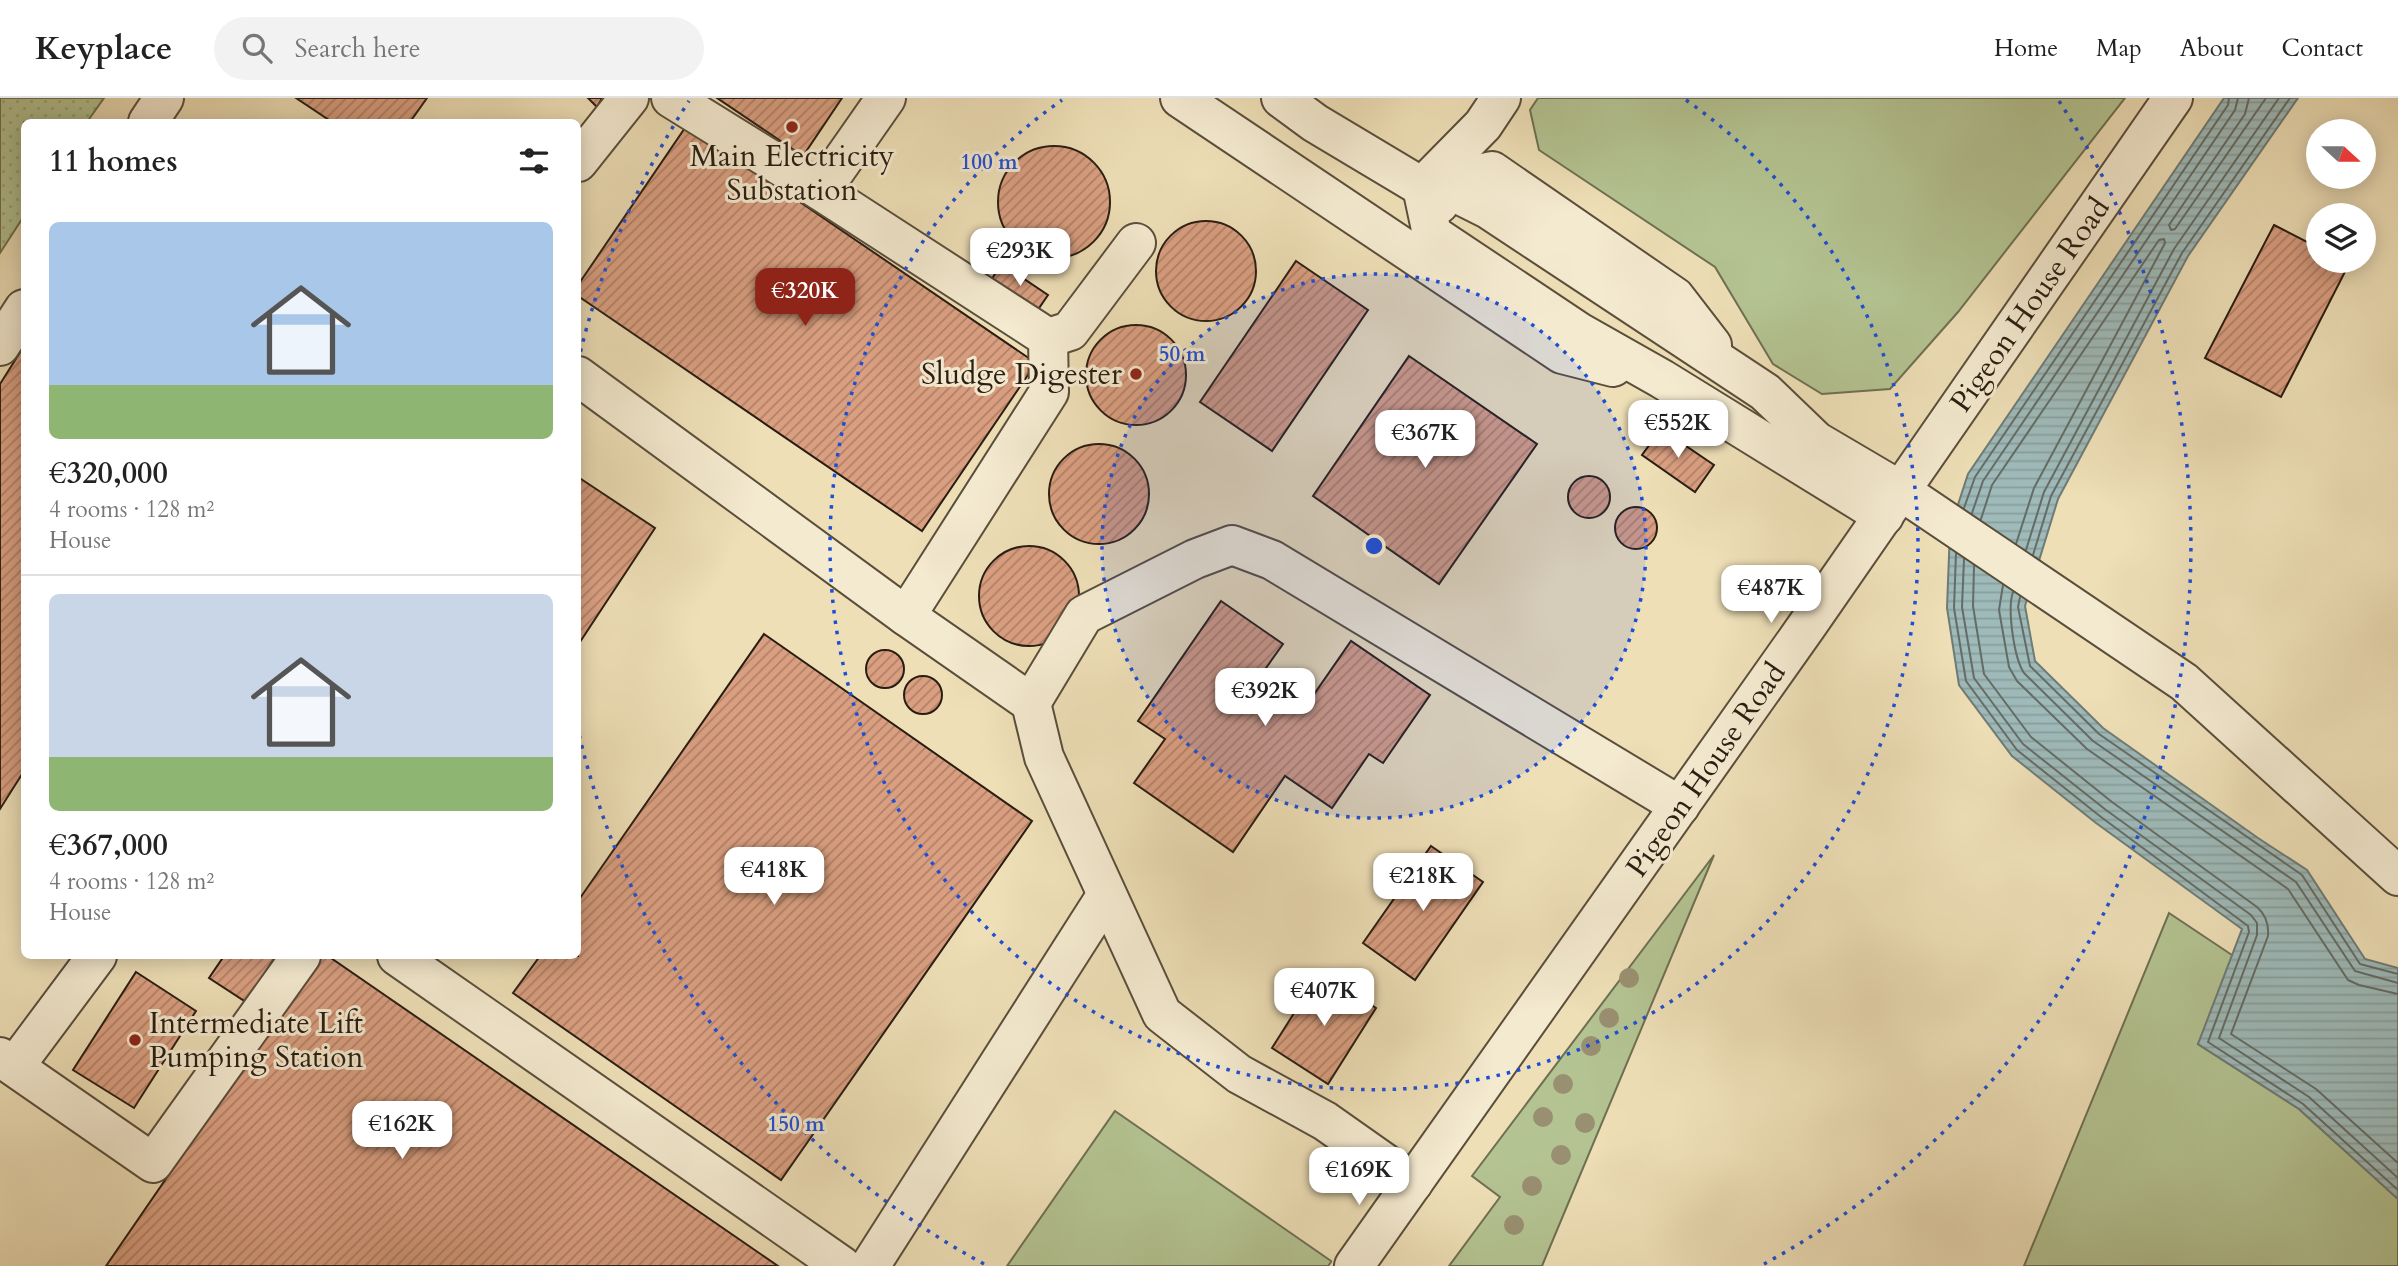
<!DOCTYPE html>
<html lang="en">
<head>
<meta charset="utf-8">
<style>
  :root { --surface:#fff; --page:#f2f2f2; --text:#222; --muted:#767676; --line:#e0e0e0; --accent:#8f2418 }
  body { margin:0; font-family:Cardo,serif; background:var(--page); color:var(--text); height:100vh; display:flex; flex-direction:column; font-size:26px; white-space:nowrap }
  * { box-sizing:border-box; margin:0 }
  p { font-size:23px; color:var(--muted) }
  .icon { flex:none; width:38px; height:38px; fill:none; stroke:currentColor; stroke-width:2; stroke-linecap:round; stroke-linejoin:round }
  .map { position:relative; flex:1; overflow:hidden }
  .sheet { position:absolute; left:21px; top:21px; width:560px; height:840px; display:flex; flex-direction:column; background:var(--surface); border-radius:10px; box-shadow:0 4px 18px #0003 }
  .sheet>* { flex:none }
  .needle { width:46px; rotate:111deg }
  .controls { position:absolute; left:2306px; top:21px; display:grid; gap:14px }
  .controls a { display:grid; place-items:center; width:70px; height:70px; border-radius:50%; background:var(--surface); box-shadow:0 4px 18px #0003; font-size:35px }
  .price { position:absolute; translate:-50% -60px; padding:0 16px; border-radius:14px; background:#fff; color:#222; font-size:23px; line-height:46px; filter:drop-shadow(0 2px 4px #0008) }
  .price::after { content:''; position:absolute; left:50%; top:42px; width:21px; height:16px; margin-left:-10px; background:inherit; clip-path:polygon(0 0,100% 0,50% 100%) }
  .price.selected { background:var(--accent); color:#fff }
  ul { padding:0; list-style:none }
  li { display:grid; align-content:center; gap:14px; height:371px; padding:0 28px }
  li+li { border-top:2px solid var(--line) }
  li span { display:grid; place-items:center; height:217px; border-radius:10px; color:#555 }
  li>.icon { margin-inline-start:auto }
  span .icon { width:126px; height:126px; fill:#fffc; stroke-width:1 }
  li b { font-size:30px }
  h2 { display:flex; justify-content:space-between; align-items:center; height:84px; padding:0 28px; font-size:30px }
  header { display:flex; align-items:center; gap:42px; box-sizing:border-box; height:98px; padding:0 35px; background:var(--surface); border-bottom:2px solid var(--line) }
  header strong { font-size:33px }
  nav { display:flex; gap:38px; margin-inline-start:auto; font-size:24px }
  .search { width:490px; height:63px; background:var(--page); display:flex; align-items:center; gap:18px; box-sizing:border-box; padding:0 24px; border-radius:38px; color:var(--muted); font-size:26px }
  .map>svg:first-child { display:block }
</style>
</head>
<body>
<header>
<strong>Keyplace</strong>
<div class="search"><svg class="icon" aria-label="search" viewBox="0 0 24 24"><circle cx="10" cy="10" r="6"/><path d="M15 15l6 6"/></svg>Search here</div>
<nav><a>Home</a><a>Map</a><a>About</a><a>Contact</a></nav>
</header>
<div class="map">
<svg width="2398" height="1168" viewBox="0 0 2398 1168">
  <defs>
    <pattern id="park-dots" width="8" height="8" patternUnits="userSpaceOnUse" patternTransform="scale(1.75)"><rect width="8" height="8" fill="#b4c392"/><path d="M2 2h.1M6 6h.1" fill="none" stroke="#9ba77d" stroke-width="1.8" stroke-linecap="round"/></pattern>
    <pattern id="water-rules" width="6" height="5" patternUnits="userSpaceOnUse" patternTransform="scale(1.75)"><rect width="6" height="5" fill="#9ebab9"/><path d="M0 2.5h6" fill="none" stroke="#889f9e"/></pattern>
    <pattern id="building-hatch" width="6" height="6" patternUnits="userSpaceOnUse" patternTransform="scale(1.75)"><rect width="6" height="6" fill="#da9f81"/><path d="M-1 1l2-2M0 6l6-6M5 7l2-2" fill="none" stroke="#b18168"/></pattern>
  </defs>
  <rect width="100%" height="100%" fill="#eedfb7"/>
  <filter id="stains"><feTurbulence type="fractalNoise" baseFrequency=".00286" numOctaves="4"/><feColorMatrix values="0 0 0 0 .2 0 0 0 0 .09 0 0 0 0 .02 0 0 0 .5 -.17"/></filter>
  <radialGradient id="worn" r=".72"><stop offset=".6" stop-color="#630" stop-opacity="0"/><stop offset="1" stop-color="#630" stop-opacity=".3"/></radialGradient>
  <g fill="#b4c392" stroke="#6e7052" stroke-width="2">
    <path d="M1538,0H2125L1958,214L1890,291L1822,296L1773,266L1715,169L1539,52L1530,12Z"/>
    <path d="M1714,757L1542,1168H1449L1500,1099L1472,1078Z"/>
    <path d="M2169,815L2235,859L2198,946L2299,1011L2398,1101V1168H2024Z"/>
    <path d="M1115,1013L1331,1163V1164L1328,1168H1007Z"/>
  </g>
  <path fill="url(#park-dots)" stroke="#6e7052" stroke-width="2" d="M0,0H104L87,24H24V118L0,155Z"/>
  <path fill="url(#water-rules)" stroke="#6f7b76" stroke-width="2" d="M2224,0H2298L2188,158L2058,401L2025,508L2035,563L2103,630L2258,740L2307,772L2365,861L2398,870V1101L2299,1011L2198,946L2242,831L2096,725L2012,658L1959,587L1947,510L1950,431L1968,376Z"/>
  <g fill="none" stroke-linecap="round" stroke-linejoin="round">
    <g stroke="#646c66" stroke-width="2">
      <path d="M2249,0L2245,16L2169,127L2171,132L2175,131L2266,0"/>
      <path d="M1964,410L1975,379L2228,7L2229,0"/>
      <path d="M1972,415L1983,383L2235,12L2238,0"/>
      <path d="M1981,421L1992,387L2159,142L2164,141L2165,145L2034,390L2016,446"/>
      <path d="M2026,452L2044,394L2174,151L2279,0"/>
      <path d="M1956,455L1954,510L1966,583L2017,652L2101,719L2248,828L2249,834L2208,944L2303,1006L2398,1092"/>
      <path d="M2033,457L2051,398L2182,155L2290,0"/>
      <path d="M1964,461L1962,509L1974,580L2023,646L2106,712L2251,817L2257,825V837L2219,940L2309,999L2398,1080"/>
      <path d="M1974,468L1973,508L1984,576L2031,639L2112,704L2257,809C2266,817 2269,826 2268,838L2231,936L2316,991L2398,1065"/>
      <path d="M2003,487L1999,512L2009,569L2017,583L2087,651L2288,791L2348,882L2359,887L2398,896"/>
      <path d="M2013,494C2007,511 2014,560 2024,575L2093,643L2296,784L2355,873L2398,885"/>
      <path d="M2020,499L2018,509L2030,568L2099,636L2302,777L2360,866L2398,876"/>
    </g>
  </g>
  <g fill="url(#building-hatch)" stroke="#291d12" stroke-width="2">
    <path d="M296,0H427L410,24H332Z"/>
    <path d="M588,0H602L597,9Z"/>
    <path d="M717,0H842L803,58Z"/>
    <path d="M687,27L1036,265L922,433L578,198V187Z"/>
    <circle cx="1054" cy="104" r="56"/>
    <circle cx="1206" cy="173" r="50"/>
    <path d="M2274,127L2319,150V163H2344L2349,166L2281,299L2205,260Z"/>
    <path d="M1296,163L1368,212L1272,353L1200,304Z"/>
    <path d="M1002,166L1048,197L1037,213L991,182Z"/>
    <circle cx="1136" cy="277" r="50"/>
    <path d="M24,248V673L0,711V286Z"/>
    <path d="M1409,258L1537,346L1439,486L1313,398Z"/>
    <path d="M1661,331L1714,367L1695,394L1642,357Z"/>
    <circle cx="1099" cy="396" r="50"/>
    <circle cx="1589" cy="399" r="21"/>
    <path d="M578,379L655,430L578,547Z"/>
    <circle cx="1636" cy="430" r="21"/>
    <circle cx="1029" cy="498" r="50"/>
    <path d="M1221,503L1283,546L1256,584L1301,615L1351,543L1430,597L1383,665L1369,656L1332,710L1285,678L1233,754L1134,685L1165,641L1138,623Z"/>
    <path d="M764,536L1032,723L781,1082L513,895L540,858H578V803Z"/>
    <circle cx="885" cy="571" r="19"/>
    <circle cx="923" cy="597" r="19"/>
    <path d="M1431,748L1483,784L1415,882L1363,845Z"/>
    <path d="M224,858H276L246,904L209,880Z"/>
    <path d="M319,858H328L778,1168H106Z"/>
    <path d="M136,874L196,913L134,1010L73,972Z"/>
    <path d="M1320,874L1376,910L1328,986L1272,950Z"/>
  </g>
  <g fill="none" stroke-linecap="round" stroke-linejoin="round">
    <g stroke="#5a4e3b" stroke-width="42">
      <g id="minor">
        <path d="M671,0L821,93L1048,240L1049,294L906,518L1031,605L1044,659L1162,916L1239,976L1325,1023L1413,1085"/>
        <path d="M1180,0L1562,256L1613,269"/>
        <path d="M1281,0L1315,25L1422,89L1439,106"/>
        <path d="M148,24L164,0"/>
        <path d="M578,64L629,0"/>
        <path d="M1428,87L1492,73L1675,199L1712,247"/>
        <path d="M1422,89L1458,96L1488,111L1765,294L1816,343L1901,393L2184,584L2398,778"/>
        <path d="M1422,89L1432,136L1579,234L1662,281L1884,418"/>
        <path d="M1422,89L1483,27L1501,0"/>
        <path d="M821,93L886,0"/>
        <path d="M1048,240L1070,233L1136,145"/>
        <path d="M0,248L24,211"/>
        <path d="M578,278L906,518"/>
        <path d="M1031,605L1084,517L1195,461L1232,447L1272,462L1680,708"/>
        <path d="M397,858L842,1168"/>
        <path d="M0,959L153,1065L301,858"/>
        <path d="M15,968L97,858"/>
        <path d="M870,1168L1106,798"/>
        <path d="M1354,1168L1806,529L2173,0"/>
      </g>
    </g>
    <use href="#minor" stroke="#f4ead0" stroke-width="38"/>
  </g>
  <g fill="#999071">
    <circle cx="1629" cy="880" r="10"/>
    <circle cx="1609" cy="920" r="10"/>
    <circle cx="1591" cy="948" r="10"/>
    <circle cx="1563" cy="986" r="10"/>
    <circle cx="1543" cy="1019" r="10"/>
    <circle cx="1585" cy="1025" r="10"/>
    <circle cx="1561" cy="1057" r="10"/>
    <circle cx="1532" cy="1088" r="10"/>
    <circle cx="1514" cy="1127" r="10"/>
  </g>
  <circle cx="1374" cy="448" r="272" fill="#1d4ed8" fill-opacity=".12"/>
  <g fill="none" stroke="#1d4ed8" stroke-width="3.5" stroke-dasharray="3.5 7">
    <circle cx="1374" cy="448" r="272"/>
    <path d="M1686 2A544 544 0 1 1 1062 2"/>
    <path d="M984 1166A817 817 0 0 1 578 632M578 264A817 817 0 0 1 689 3M2059 3A817 817 0 0 1 1764 1166"/>
  </g>
  <g fill="#8f2418" stroke="#f4ead0" stroke-width="2.5">
    <circle cx="792" cy="29" r="7"/>
    <circle cx="1136" cy="276" r="7"/>
    <circle cx="135" cy="942" r="7"/>
  </g>
  <g text-anchor="middle" dominant-baseline="central" stroke-width="6" stroke-linejoin="round" paint-order="stroke">
    <g font-size="30" fill="#291d12" stroke="#f4ead0">
      <text x="792" y="58">Main Electricity<tspan x="792" dy="34">Substation</tspan></text>
      <text x="1122" y="276" text-anchor="end">Sludge Digester</text>
      <text x="149" y="925" text-anchor="start">Intermediate Lift<tspan x="149" dy="34">Pumping Station</tspan></text>
    </g>
    <g font-size="30" fill="#291d12" stroke="#f4ead0">
      <text transform="translate(2030 207) rotate(-55)">Pigeon House Road</text>
      <text transform="translate(1706 672) rotate(-55)">Pigeon House Road</text>
    </g>
  </g>
  <circle cx="1374" cy="448" r="10" fill="#1d4ed8" stroke="#f4ead0" stroke-width="3.5"/>
  <g font-size="21" text-anchor="middle" font-weight="bold" fill="#1d4ed8" stroke="#f4ead0" stroke-width="6" stroke-linejoin="round" paint-order="stroke">
    <text x="989" y="71">100 m</text>
    <text x="1182" y="263">50 m</text>
    <text x="796" y="1033">150 m</text>
  </g>
  <rect width="100%" height="100%" filter="url(#stains)"/>
  <rect width="100%" height="100%" fill="url(#worn)"/>
</svg>
<div class="controls">
<a><svg class="needle" viewBox="-14 -14 28 28"><path d="M0-13l5 13h-10z" fill="#e53935"/><path d="M0 13l5-13h-10z" fill="#767676"/></svg></a>
<a><svg class="icon" aria-label="layers" viewBox="0 0 24 24"><path d="M12 4l9 5-9 5-9-5zM3 14l9 5 9-5"/></svg></a>
</div>
<b class="price" style="left:1020px;top:190px">€293K</b>
<b class="price selected" style="left:805px;top:230px">€320K</b>
<b class="price" style="left:1678px;top:362px">€552K</b>
<b class="price" style="left:1425px;top:372px">€367K</b>
<b class="price" style="left:1771px;top:527px">€487K</b>
<b class="price" style="left:1265px;top:630px">€392K</b>
<b class="price" style="left:774px;top:809px">€418K</b>
<b class="price" style="left:1423px;top:815px">€218K</b>
<b class="price" style="left:1324px;top:930px">€407K</b>
<b class="price" style="left:402px;top:1063px">€162K</b>
<b class="price" style="left:1359px;top:1109px">€169K</b>
<section class="sheet">
<h2>11 homes<svg class="icon" aria-label="filters" viewBox="0 0 24 24"><path d="M4 7h16M4 17h16"/><circle cx="9" cy="7" r="2"/><circle cx="15" cy="17" r="2"/></svg></h2>
<ul>
<li><span style="background:linear-gradient(#a9c7e8 75%,#8fb573 0)"><svg class="icon" aria-label="home" viewBox="0 0 24 24"><path d="M3 11l9-7 9 7M6 9v11h12V9"/></svg></span><div><b>€320,000</b><p>4 rooms · 128 m²</p><p>House</p></div></li>
<li><span style="background:linear-gradient(#c9d6e8 75%,#8fb573 0)"><svg class="icon" aria-label="home" viewBox="0 0 24 24"><path d="M3 11l9-7 9 7M6 9v11h12V9"/></svg></span><div><b>€367,000</b><p>4 rooms · 128 m²</p><p>House</p></div></li>
</ul>
</section>
</div>
</body>
</html>
